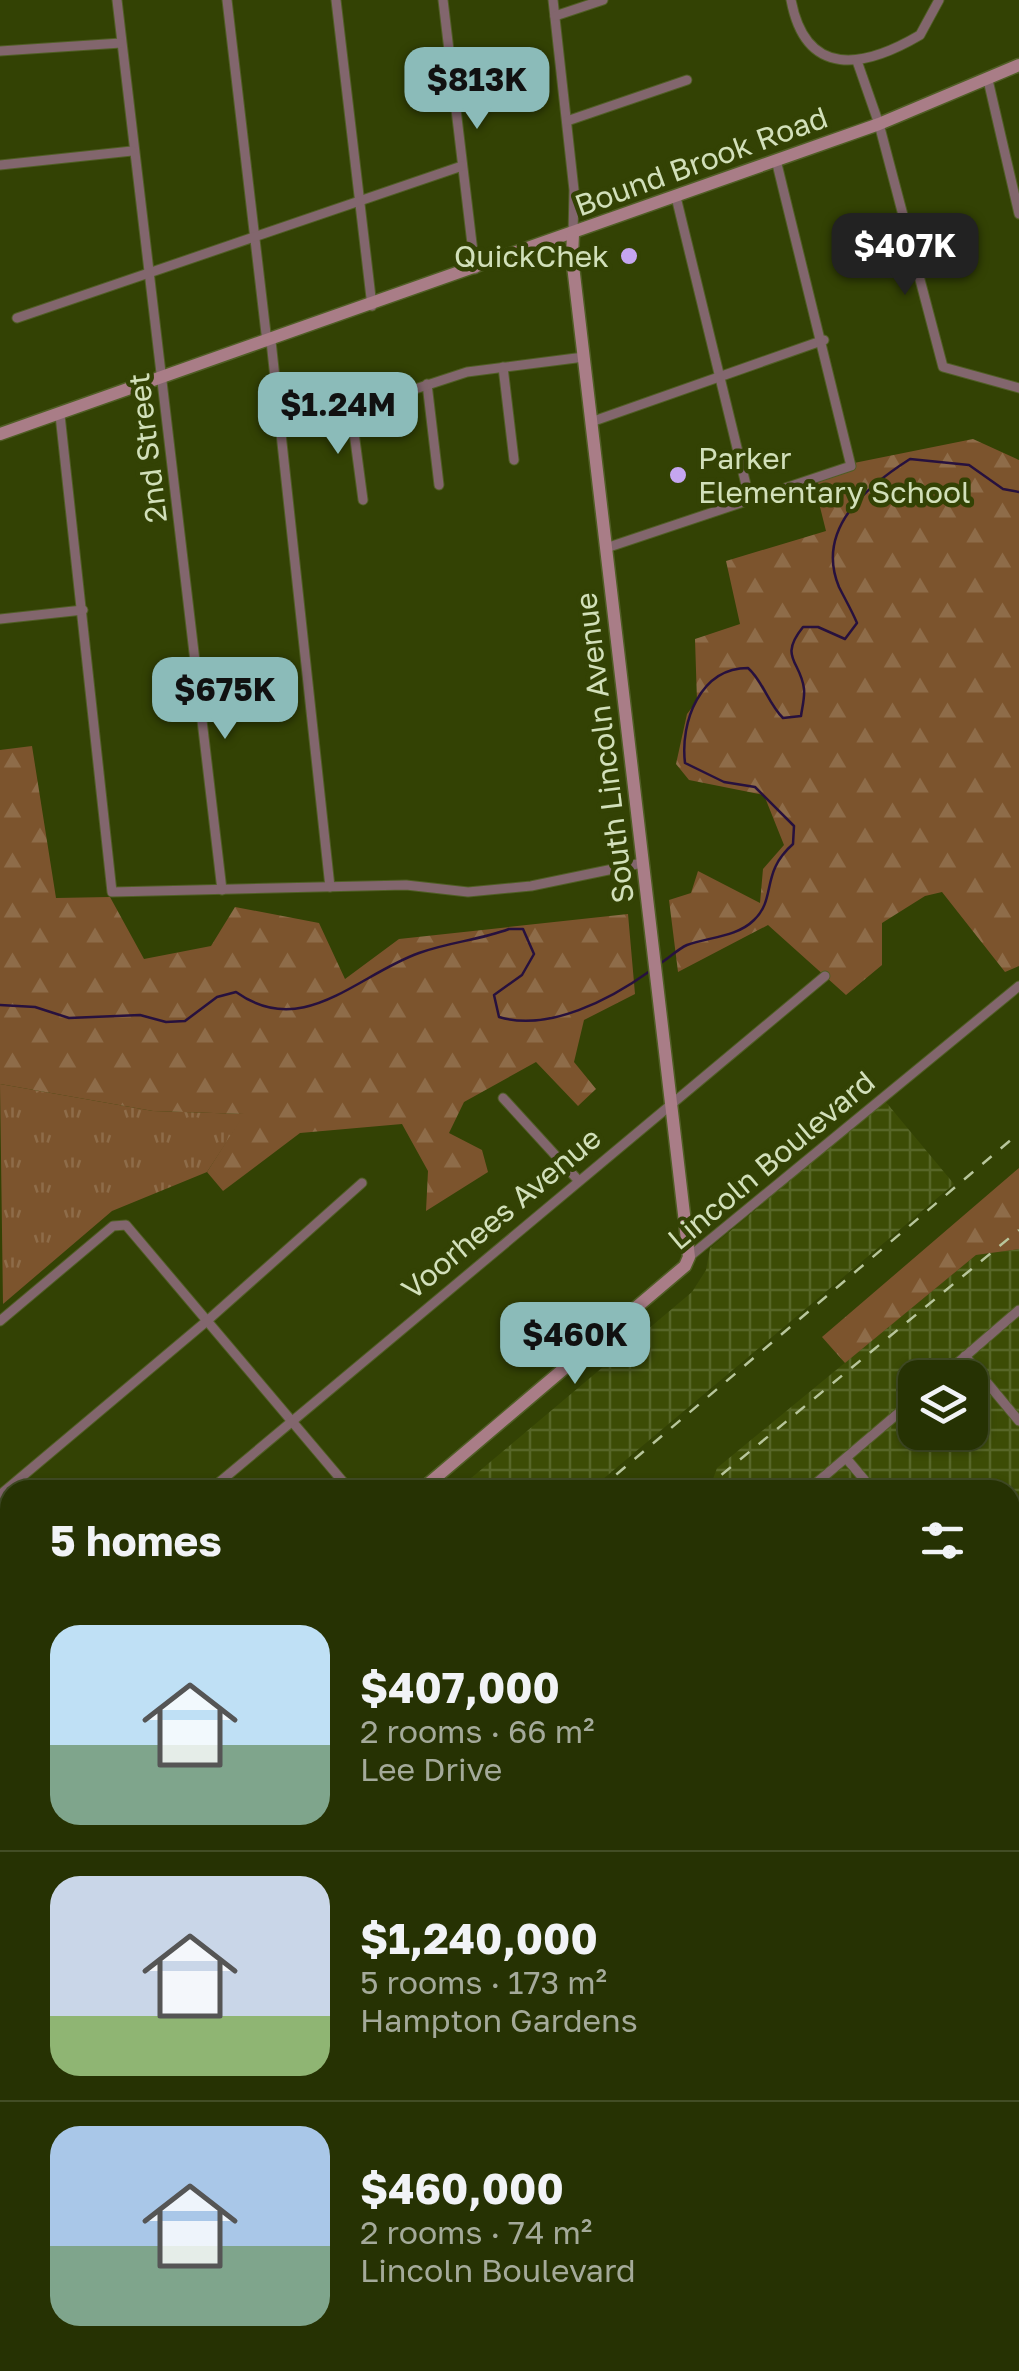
<!DOCTYPE html>
<html lang="en">
<head>
<meta charset="utf-8">
<style>
  :root { --surface:#263203; --page:#323e12; --text:#f1f3f6; --muted:#a4aa9a; --line:#424d25; --accent:#8bbbb9 }
  body { margin:0; font-family:"Golos Text",sans-serif; background:var(--page); color:var(--text); height:100vh; display:flex; flex-direction:column; font-size:38px; white-space:nowrap }
  * { box-sizing:border-box; margin:0 }
  p { font-size:32px; color:var(--muted) }
  .icon { flex:none; width:55px; height:55px; fill:none; stroke:currentColor; stroke-width:2; stroke-linecap:round; stroke-linejoin:round }
  .map { position:relative; flex:1; overflow:hidden }
  .sheet { position:absolute; left:0px; top:1480px; width:1020px; height:892px; display:flex; flex-direction:column; background:var(--surface); border-radius:30px 30px 0 0; box-shadow:0 2px 8px #0004,0 0 0 2px var(--line) }
  .sheet>* { flex:none }
  .buttons { position:absolute; left:898px; top:1360px; display:grid; gap:20px }
  .buttons a { display:grid; place-items:center; width:90px; height:90px; border-radius:20px; background:var(--surface); box-shadow:0 2px 8px #0004,0 0 0 2px var(--line); font-size:50px }
  .price { position:absolute; translate:-50% -85px; padding:0 22px; border-radius:20px; background:var(--accent); color:#111; font-size:32px; line-height:65px; filter:drop-shadow(0 2px 5px #0008) }
  .price::after { content:''; position:absolute; left:50%; top:60px; width:30px; height:22px; margin-left:-15px; background:inherit; clip-path:polygon(0 0,100% 0,50% 100%) }
  .price.active { background:#222; color:#fff }
  ul { padding:0; list-style:none }
  li { display:flex; align-items:center; gap:30px; height:250px; padding:0 50px }
  li+li { border-top:2px solid var(--line) }
  li span { display:grid; place-items:center; flex:none; width:280px; height:200px; border-radius:30px; color:#555 }
  li>.icon { margin-inline-start:auto }
  span .icon { width:120px; height:120px; fill:#fffc; stroke-width:1 }
  li b { font-size:42px }
  h2 { display:flex; justify-content:space-between; align-items:center; height:120px; padding:0 50px; font-size:42px }
  .map>svg:first-child { display:block }
</style>
</head>
<body>
<div class="map">
<svg width="1019" height="2371" viewBox="0 0 1019 2371">
  <defs>
    <pattern id="industrial-grid" width="8" height="8" patternUnits="userSpaceOnUse" patternTransform="scale(2.5)"><rect width="8" height="8" fill="#3c4c06"/><path d="M0 4h8M4 0v8" fill="none" stroke="#576628"/></pattern>
    <pattern id="grass-tufts" width="24" height="20" patternUnits="userSpaceOnUse" patternTransform="scale(2.5)"><rect width="24" height="20" fill="#7c542d"/><path d="M3 7l-1-3M5 7V3M7 7l1-3M15 17l-1-3M17 17v-4M19 17l1-3" fill="none" stroke="#8e6c49"/></pattern>
    <pattern id="forest-firs" width="22" height="20" patternUnits="userSpaceOnUse" patternTransform="scale(2.5)"><rect width="22" height="20" fill="#7c542d"/><path d="M5 1l3.5 6h-7zM16 11l3.5 6h-7z" fill="#8e6c49"/></pattern>
  </defs>
  <rect width="100%" height="100%" fill="#334204"/>
  <g fill="url(#industrial-grid)" fill-rule="evenodd">
    <path d="M885,1101L954,1184L590,1490H457L692,1292L706,1270L710,1248Z"/>
    <path d="M1019,1249V1811L1010,1814V1490H709L717,1468L976,1255ZM915,1378H970V1432H915Z"/>
    <path d="M10,1868V2362L89,2363V2371H0V1876Z"/>
  </g>
  <path fill="url(#grass-tufts)" d="M0,1084L153,1111L245,1114L207,1172L112,1211L3,1304Z"/>
  <g fill="url(#forest-firs)">
    <path d="M973,439L1019,460V966L1005,972L942,892L925,896L882,923V965L846,995L768,925L678,972L669,900L691,893L698,871L760,903L763,869L784,845L764,795L689,780L676,764L687,714L697,701L695,639L740,624L726,561L826,531L814,483L839,466Z"/>
    <path d="M32,746L56,898L110,897L144,959L211,946L235,907L319,923L345,979L399,939L628,914L635,994L584,1020L574,1062L596,1089L578,1106L536,1062L464,1102L449,1133L482,1150L488,1172L426,1211L428,1171L402,1124L300,1133L223,1191L207,1172L244,1114L153,1111L0,1084V750Z"/>
    <path d="M1019,1168V1249L976,1255L845,1363L822,1337Z"/>
    <path d="M1019,2000V2353L1010,2359V2017Z"/>
    <path d="M554,2362L1004,2363L989,2371H547Z"/>
  </g>
  <g fill="none" stroke-linecap="round" stroke-linejoin="round">
    <g stroke="#27113e" stroke-width="2.5">
      <path d="M661,963C669,958 678,949 687,945C709,937 737,937 754,920C777,898 760,873 793,844L794,826L755,787L724,782L685,763C680,722 700,668 748,668C763,681 768,703 783,718L801,716C802,708 805,697 804,689C801,661 778,658 803,627H818L845,639L857,623C852,611 845,599 839,587C815,529 866,487 910,459L969,465L1003,489L1019,492"/>
      <path d="M0,1005L35,1007L69,1018L140,1015L166,1022L185,1021L217,997L236,992C303,1040 357,975 419,953C449,942 480,940 509,929H523L534,954L522,975L494,995L499,1017C549,1032 611,999 650,971"/>
    </g>
    <g stroke="#505e25" stroke-width="11">
      <g id="street">
        <path d="M117,0L222,890"/>
        <path d="M227,0L267,342"/>
        <path d="M336,0L372,306"/>
        <path d="M443,0L475,269"/>
        <path d="M553,0L574,190L573,234"/>
        <path d="M791,0C806,79 864,68 920,35L939,0"/>
        <path d="M555,16L603,0"/>
        <path d="M0,51L121,43"/>
        <path d="M857,61L879,124L943,367L1019,388"/>
        <path d="M988,80L1019,214"/>
        <path d="M567,121L687,80"/>
        <path d="M0,165L132,151"/>
        <path d="M676,197L749,497"/>
        <path d="M17,318L462,166"/>
        <path d="M271,341L330,887"/>
        <path d="M503,367L514,460"/>
        <path d="M427,384L439,485"/>
        <path d="M60,415L112,892L406,885L468,892L531,886L642,863"/>
        <path d="M591,422L824,340"/>
        <path d="M363,500L351,410L467,372L584,357"/>
        <path d="M606,548L851,466L776,160"/>
        <path d="M0,619L83,610"/>
        <path d="M503,1098L578,1180"/>
        <path d="M689,1257L1019,986"/>
        <path d="M0,1321L113,1226L126,1225L350,1490"/>
        <path d="M965,1356L1019,1421"/>
        <path d="M940,1378L1019,1310"/>
        <path d="M846,1458L873,1490"/>
        <path d="M210,1490L825,976"/>
        <path d="M808,1490L915,1399"/>
        <path d="M0,1495L208,1320L362,1183"/>
        <path d="M1010,1654L1019,1664"/>
        <path d="M1010,2271L1019,2281"/>
        <path d="M430,2362L437,2371"/>
        <path d="M377,2371L387,2362"/>
      </g>
    </g>
    <g stroke="#505e25" stroke-width="15">
      <g id="secondary">
        <path d="M0,434L879,124L1019,65"/>
        <path d="M421,1490L685,1266L689,1257L572,257L573,234"/>
        <path d="M0,1651L10,1663"/>
        <path d="M0,1846L10,1837"/>
        <path d="M1010,1919L1019,1916"/>
        <path d="M600,2362L608,2371"/>
      </g>
    </g>
    <use href="#street" stroke="#82666d" stroke-width="9"/>
    <use href="#secondary" stroke="#a97d87" stroke-width="12"/>
    <g stroke="#b8c69c" stroke-width="2.5" stroke-dasharray="12 12" stroke-linecap="butt">
      <path d="M598,1490L1019,1133"/>
      <path d="M703,1490L1019,1230"/>
      <path d="M0,1996L10,1987"/>
      <path d="M0,2065L10,2057"/>
    </g>
  </g>
  <g fill="#c5a6f0" stroke="#334204" stroke-width="4">
    <circle cx="629" cy="256" r="10"/>
    <circle cx="678" cy="475" r="10"/>
  </g>
  <g text-anchor="middle" dominant-baseline="central" stroke-width="9" stroke-linejoin="round" paint-order="stroke">
    <g font-size="30" fill="#d2e0ba" stroke="#334204">
      <text transform="translate(701 161) rotate(-20)">Bound Brook Road</text>
      <text transform="translate(147 448) rotate(-97)">2nd Street</text>
      <text transform="translate(604 748) rotate(-97)">South Lincoln Avenue</text>
      <text transform="translate(771 1160) rotate(-40)">Lincoln Boulevard</text>
      <text transform="translate(501 1213) rotate(-40)">Voorhees Avenue</text>
    </g>
    <g font-size="30" fill="#d2e0ba" stroke="#334204" text-anchor="end">
      <text x="609" y="256">QuickChek</text>
      <text x="698" y="458" text-anchor="start">Parker<tspan x="698" dy="34">Elementary School</tspan></text>
    </g>
  </g>
</svg>
<div class="buttons">
<a><svg class="icon" aria-label="layers" viewBox="0 0 24 24"><path d="M12 4l9 5-9 5-9-5zM3 14l9 5 9-5"/></svg></a>
</div>
<b class="price" style="left:477px;top:132px">$813K</b>
<b class="price active" style="left:905px;top:298px">$407K</b>
<b class="price" style="left:338px;top:457px">$1.24M</b>
<b class="price" style="left:225px;top:742px">$675K</b>
<b class="price" style="left:575px;top:1387px">$460K</b>
<section class="sheet">
<h2>5 homes<svg class="icon" aria-label="filters" viewBox="0 0 24 24"><path d="M4 7h16M4 17h16"/><circle cx="9" cy="7" r="2"/><circle cx="15" cy="17" r="2"/></svg></h2>
<ul>
<li><span style="background:linear-gradient(#bfe0f5 60%,#7fa58c 0)"><svg class="icon" aria-label="home" viewBox="0 0 24 24"><path d="M3 11l9-7 9 7M6 9v11h12V9"/></svg></span><div><b>$407,000</b><p>2 rooms · 66 m²</p><p>Lee Drive</p></div></li>
<li><span style="background:linear-gradient(#c9d6e8 70%,#8fb573 0)"><svg class="icon" aria-label="home" viewBox="0 0 24 24"><path d="M3 11l9-7 9 7M6 9v11h12V9"/></svg></span><div><b>$1,240,000</b><p>5 rooms · 173 m²</p><p>Hampton Gardens</p></div></li>
<li><span style="background:linear-gradient(#a9c7e8 60%,#7fa58c 0)"><svg class="icon" aria-label="home" viewBox="0 0 24 24"><path d="M3 11l9-7 9 7M6 9v11h12V9"/></svg></span><div><b>$460,000</b><p>2 rooms · 74 m²</p><p>Lincoln Boulevard</p></div></li>
</ul>
</section>
</div>
</body>
</html>
